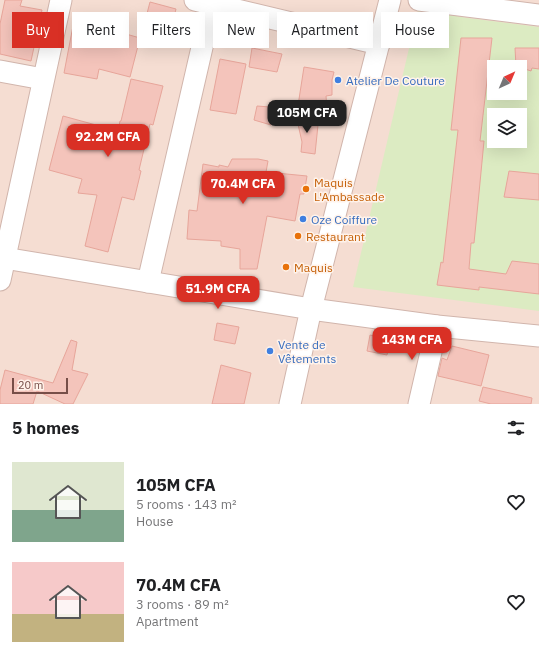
<!DOCTYPE html>
<html lang="en">
<head>
<meta charset="utf-8">
<style>
  :root { --surface:#fff; --page:#f2f2f2; --text:#202124; --muted:#757577; --accent:#d93025 }
  body { margin:0; font-family:"IBM Plex Sans",sans-serif; background:var(--page); color:var(--text); height:100vh; display:flex; flex-direction:column; font-size:15px; white-space:nowrap }
  * { box-sizing:border-box; margin:0 }
  p { font-size:13px; color:var(--muted) }
  .icon { flex:none; width:22px; height:22px; fill:none; stroke:currentColor; stroke-width:2; stroke-linecap:round; stroke-linejoin:round }
  .map { position:relative; height:404px; overflow:hidden }
  .sheet { display:flex; flex-direction:column; background:var(--surface); flex:1 }
  .sheet>* { flex:none }
  .guide { position:absolute; left:12px; top:12px; width:515px; height:36px; display:flex; gap:8px }
  .needle { width:26px; rotate:44deg }
  .fabs { position:absolute; left:487px; top:60px; display:grid; gap:8px }
  .fabs a { display:grid; place-items:center; width:40px; height:40px; border-radius:0px; background:var(--surface); box-shadow:0 4px 16px #0002; font-size:20px }
  .scale { position:absolute; left:12px; bottom:10px; width:56px; box-sizing:border-box; padding-left:4px; border:2px solid #774e48; border-top:0; font-size:11px; line-height:14px; white-space:nowrap; color:#774e48; -webkit-text-stroke:3px #fff3eb; paint-order:stroke }
  .price { position:absolute; translate:-50% -34px; padding:0 9px; border-radius:8px; background:var(--accent); color:#fff; font-size:13px; line-height:26px; filter:drop-shadow(0 1px 2px #0008) }
  .price::after { content:''; position:absolute; left:50%; top:24px; width:12px; height:9px; margin-left:-6px; background:inherit; clip-path:polygon(0 0,100% 0,50% 100%) }
  .price.current { background:#222; color:#fff }
  ul { padding:0; list-style:none }
  li { display:flex; align-items:center; gap:12px; height:100px; padding:0 12px }
  li span { display:grid; place-items:center; flex:none; width:112px; height:80px; border-radius:0px; color:#555 }
  li>.icon { margin-inline-start:auto }
  span .icon { width:48px; height:48px; fill:#fffc; stroke-width:1 }
  li b { font-size:17px }
  h2 { display:flex; justify-content:space-between; align-items:center; height:48px; padding:0 12px; font-size:17px }
  .pill { padding:0 14px; border-radius:0px; background:var(--surface); box-shadow:0 4px 16px #0002; font-size:14px; line-height:36px }
  .pill.current { background:var(--accent); color:#fff }
  .map>svg:first-child { display:block }
</style>
</head>
<body>
<div class="map">
<svg width="539" height="404" viewBox="0 0 539 404">
  <rect width="100%" height="100%" fill="#fdede4"/>
  <path fill="#f5ddd2" fill-rule="evenodd" d="M0,0H539V404H0ZM494,67H520V93H494ZM494,115H520V141H494Z"/>
  <path fill="#dcebc2" fill-rule="evenodd" d="M418,10L468,18L539,27V311L353,287ZM494,67H520V93H494ZM494,115H520V141H494Z"/>
  <g fill="#f4c4bb" stroke="#e7a59a">
    <path d="M5,0H22L20,6L42,10L31,61L0,54V24Z"/>
    <path d="M150,2L176,9L169,36L143,29Z"/>
    <path d="M73,26L118,35L119,32L140,38L130,77L99,69L97,79L64,73Z"/>
    <path d="M461,38H492L480,141H484L479,193L474,243H471L469,269L506,274L512,261L539,264V294L479,287V290L437,285L441,262L443,263L458,130H451Z"/>
    <path d="M252,48L282,54L277,72L249,67Z"/>
    <path d="M515,48H539V69L532,68L531,71L516,66Z"/>
    <path d="M220,59L246,64L236,114L210,110Z"/>
    <path d="M304,67L334,72L332,80V95L326,96L327,110L297,112Z"/>
    <path d="M131,79L163,86L153,125L150,124L139,170L141,171L134,200L122,197L108,252L85,246L97,195L78,193L82,179L49,170L63,116L118,131L120,121H121Z"/>
    <path d="M257,106L270,107L271,125L254,120Z"/>
    <path d="M295,111L318,125L315,154L301,152L302,142Z"/>
    <path d="M232,159H258L268,161L266,172L307,176L304,194H300L295,221L267,216L257,269H240V249L221,246V241L187,239L189,210L197,211L203,164L219,167V165L228,167Z"/>
    <path d="M509,171L539,174V200L504,197Z"/>
    <path d="M217,323L239,327L235,344L214,340Z"/>
    <path d="M370,335L390,340L387,355L367,351Z"/>
    <path d="M71,340L77,342L72,370L88,374L73,404H65L37,391L33,404H0V390L5,370L53,383Z"/>
    <path d="M452,346L489,355L481,386L438,376L442,358L447,360Z"/>
    <path d="M221,365L251,373L244,404H212Z"/>
    <path d="M483,387L532,398L531,404H491L479,401Z"/>
  </g>
  <g fill="none" stroke-linecap="round" stroke-linejoin="round">
    <g stroke="#d1b5ac" stroke-width="23">
      <g id="minor">
        <path d="M195,0L379,44"/>
        <path d="M419,0L539,15"/>
        <path d="M0,71L43,79"/>
        <path d="M4,258L311,309L437,326L539,336"/>
        <path d="M0,280L61,0"/>
        <path d="M148,282L212,4"/>
        <path d="M290,404L311,309L390,0"/>
        <path d="M419,404L437,326"/>
      </g>
    </g>
    <use href="#minor" stroke="#fff" stroke-width="21"/>
  </g>
  <g fill="#3f7fe0" stroke="#fff3eb" stroke-width="1.5">
    <circle cx="338" cy="80" r="4"/>
    <circle cx="303" cy="219" r="4"/>
    <circle cx="270" cy="351" r="4"/>
  </g>
  <g fill="#e8710a" stroke="#fff3eb" stroke-width="1.5">
    <circle cx="306" cy="189" r="4"/>
    <circle cx="298" cy="236" r="4"/>
    <circle cx="286" cy="267" r="4"/>
  </g>
  <g text-anchor="middle" dominant-baseline="central" stroke-width="3" stroke-linejoin="round" paint-order="stroke">
    <g font-size="12" fill="#366cbe" stroke="#fff3eb" text-anchor="start">
      <text x="346" y="80">Atelier De Couture</text>
      <text x="311" y="219">Oze Coiffure</text>
      <text x="278" y="344">Vente de<tspan x="278" dy="14">Vêtements</tspan></text>
    </g>
    <g font-size="12" fill="#c56008" stroke="#fff3eb" text-anchor="start">
      <text x="314" y="182">Maquis<tspan x="314" dy="14">L'Ambassade</tspan></text>
      <text x="306" y="236">Restaurant</text>
      <text x="294" y="267">Maquis</text>
    </g>
  </g>
</svg>
<div class="fabs">
<a><svg class="needle" viewBox="-14 -14 28 28"><path d="M0-13l5 13h-10z" fill="#e53935"/><path d="M0 13l5-13h-10z" fill="#757577"/></svg></a>
<a><svg class="icon" aria-label="layers" viewBox="0 0 24 24"><path d="M12 4l9 5-9 5-9-5zM3 14l9 5 9-5"/></svg></a>
</div>
<div class="scale">20 m</div>
<b class="price current" style="left:307px;top:134px">105M CFA</b>
<b class="price" style="left:108px;top:158px">92.2M CFA</b>
<b class="price" style="left:243px;top:205px">70.4M CFA</b>
<b class="price" style="left:218px;top:310px">51.9M CFA</b>
<b class="price" style="left:412px;top:361px">143M CFA</b>
<div class="guide">
<a class="pill current">Buy</a>
<a class="pill">Rent</a>
<a class="pill">Filters</a>
<a class="pill">New</a>
<a class="pill">Apartment</a>
<a class="pill">House</a>
</div>
</div>
<section class="sheet">
<h2>5 homes<svg class="icon" aria-label="filters" viewBox="0 0 24 24"><path d="M4 7h16M4 17h16"/><circle cx="9" cy="7" r="2"/><circle cx="15" cy="17" r="2"/></svg></h2>
<ul>
<li><span style="background:linear-gradient(#dfe7d0 60%,#7fa58c 0)"><svg class="icon" aria-label="home" viewBox="0 0 24 24"><path d="M3 11l9-7 9 7M6 9v11h12V9"/></svg></span><div><b>105M CFA</b><p>5 rooms · 143 m²</p><p>House</p></div><svg class="icon" aria-label="heart" viewBox="0 0 24 24"><path d="M12 20l-8-8c-3-5 5-10 8-4 3-6 11-1 8 4z"/></svg></li>
<li><span style="background:linear-gradient(#f6c9c9 65%,#c2b280 0)"><svg class="icon" aria-label="home" viewBox="0 0 24 24"><path d="M3 11l9-7 9 7M6 9v11h12V9"/></svg></span><div><b>70.4M CFA</b><p>3 rooms · 89 m²</p><p>Apartment</p></div><svg class="icon" aria-label="heart" viewBox="0 0 24 24"><path d="M12 20l-8-8c-3-5 5-10 8-4 3-6 11-1 8 4z"/></svg></li>
</ul>
</section>
</body>
</html>
